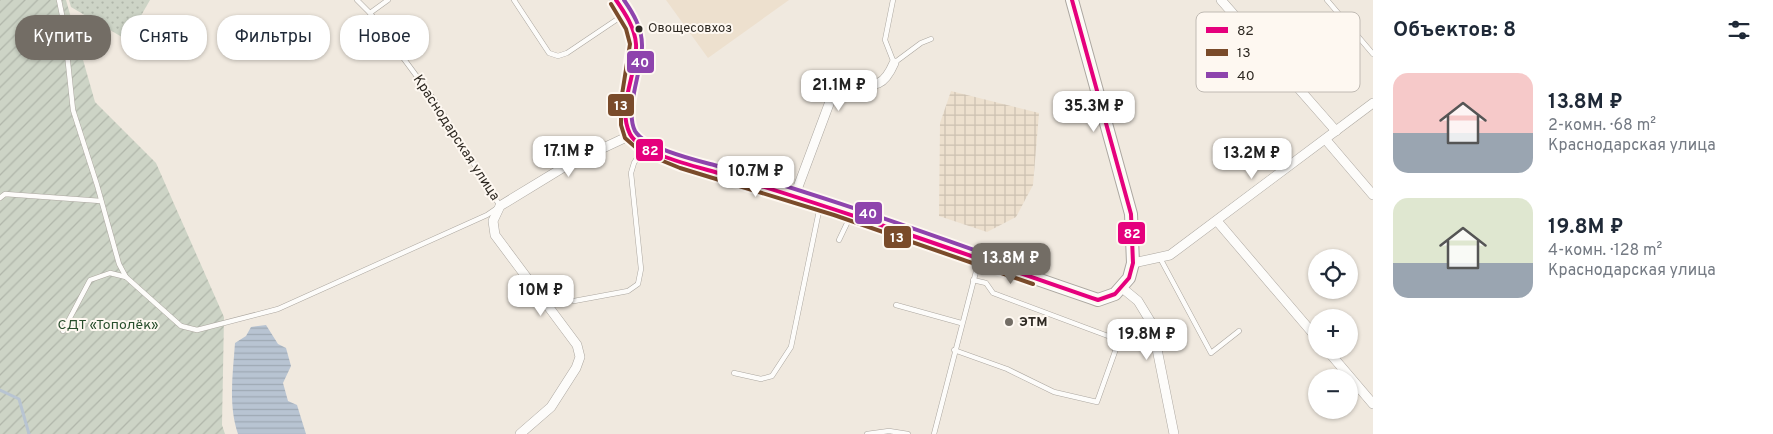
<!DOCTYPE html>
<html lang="ru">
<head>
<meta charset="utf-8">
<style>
  :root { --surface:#fff; --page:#f2f2f3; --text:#1f2937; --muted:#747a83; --accent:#736d65 }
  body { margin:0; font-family:Overpass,sans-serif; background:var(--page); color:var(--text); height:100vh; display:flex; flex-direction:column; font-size:19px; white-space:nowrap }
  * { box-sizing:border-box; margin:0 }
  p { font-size:16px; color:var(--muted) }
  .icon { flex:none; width:28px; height:28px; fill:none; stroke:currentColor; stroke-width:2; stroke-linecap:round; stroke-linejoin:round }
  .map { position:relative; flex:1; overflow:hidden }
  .side { display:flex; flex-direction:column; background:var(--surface); width:400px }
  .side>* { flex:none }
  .guide { position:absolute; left:15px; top:15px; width:475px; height:45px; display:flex; gap:10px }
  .buttons { position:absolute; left:1308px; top:249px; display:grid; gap:10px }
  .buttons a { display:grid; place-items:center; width:50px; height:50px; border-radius:50%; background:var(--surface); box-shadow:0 1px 4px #0004; font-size:25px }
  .price { position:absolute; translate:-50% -42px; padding:0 11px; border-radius:10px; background:#fff; color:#222; font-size:16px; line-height:32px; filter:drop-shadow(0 1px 2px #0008) }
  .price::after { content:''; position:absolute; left:50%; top:30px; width:15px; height:11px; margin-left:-8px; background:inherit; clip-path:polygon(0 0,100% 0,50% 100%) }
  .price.current { background:var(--accent); color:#fff }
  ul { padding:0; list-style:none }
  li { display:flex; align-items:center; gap:15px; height:125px; padding:0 20px }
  li span { display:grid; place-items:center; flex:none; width:140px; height:100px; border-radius:15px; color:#555 }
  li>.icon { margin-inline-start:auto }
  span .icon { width:60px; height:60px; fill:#fffc; stroke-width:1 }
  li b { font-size:21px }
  h2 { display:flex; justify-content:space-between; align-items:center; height:60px; padding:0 20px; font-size:21px }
  .tag { padding:0 18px; border-radius:20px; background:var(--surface); box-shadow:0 1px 4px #0004; font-size:18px; line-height:45px }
  .tag.current { background:var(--accent); color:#fff }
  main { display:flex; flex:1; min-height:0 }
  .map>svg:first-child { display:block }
</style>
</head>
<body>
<main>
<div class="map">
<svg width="1373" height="434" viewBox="0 0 1373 434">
  <defs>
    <pattern id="industrial-grid" width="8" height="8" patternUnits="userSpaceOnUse" patternTransform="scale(1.25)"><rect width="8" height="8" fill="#ede0ce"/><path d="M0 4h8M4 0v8" fill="none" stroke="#ccc0b1"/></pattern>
    <pattern id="grass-dots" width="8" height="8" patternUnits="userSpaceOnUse" patternTransform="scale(1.25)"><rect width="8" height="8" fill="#cdd4c6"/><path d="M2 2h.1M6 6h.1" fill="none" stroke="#b0b6aa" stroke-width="1.8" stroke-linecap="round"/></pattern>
    <pattern id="garden-furrows" width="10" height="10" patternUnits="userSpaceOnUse" patternTransform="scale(1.25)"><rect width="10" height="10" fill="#cdd4c6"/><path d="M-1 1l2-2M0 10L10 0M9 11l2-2" fill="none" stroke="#b0b6aa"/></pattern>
    <pattern id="water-rules" width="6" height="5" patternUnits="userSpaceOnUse" patternTransform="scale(1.25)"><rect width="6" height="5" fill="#b8c4d2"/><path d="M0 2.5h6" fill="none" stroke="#9ea9b4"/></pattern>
  </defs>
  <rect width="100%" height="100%" fill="#f0e9df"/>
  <path fill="#ede0ce" d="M666,0H789L708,58Z"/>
  <path fill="url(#industrial-grid)" d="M951,91L1039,113L1033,185L1016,217L987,232L939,216L940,123Z"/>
  <path fill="url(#grass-dots)" d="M69,0H150L127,40L71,7Z"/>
  <path fill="url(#garden-furrows)" d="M0,0H66L95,102L156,163L224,317L222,425L225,434H0Z"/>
  <path fill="url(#water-rules)" d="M266,325L278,344L286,348L291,366L283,383L288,401L297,405L306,434H238C228,405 233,373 235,343L246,336L251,327Z"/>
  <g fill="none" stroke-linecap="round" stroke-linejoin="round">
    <path stroke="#b8c4d2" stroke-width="3" d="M0,390L19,399L29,434"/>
    <g stroke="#aca7a0" stroke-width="5.5">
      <g id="lane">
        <path d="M59,0L64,25L73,110L97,185L119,264L126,277L181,326L197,330L278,309L487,215L500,206L435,101L370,13L357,0"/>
        <path d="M514,0L549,53L558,56L567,53L625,14"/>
        <path d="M893,0L885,40L894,63L921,43L931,39"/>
        <path d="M1327,0L1373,54"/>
        <path d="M370,13L388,0"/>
        <path d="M0,198L5,194L101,201"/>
        <path d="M839,240L850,217"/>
        <path d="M1160,258L1211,353L1239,331"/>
        <path d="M973,280L986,283L993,293L1108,336"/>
        <path d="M574,301L628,291L638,284L641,269L631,173L634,163L644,147"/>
        <path d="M896,305L961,323"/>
        <path d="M63,331L90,280L110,273L126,277"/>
        <path d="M954,350L1007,369L1054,392L1097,402L1117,346"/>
        <path d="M734,373L761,379L772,376L791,347L820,206"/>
        <path d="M867,434L889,431L908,434"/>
        <path d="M934,434L979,260"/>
      </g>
    </g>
    <g stroke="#aca7a0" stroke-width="10">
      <g id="street">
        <path d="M1221,0L1336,131"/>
        <path d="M1326,140L1373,195"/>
        <path d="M795,195L835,88C859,65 875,107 894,63"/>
        <path d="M1217,221L1316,337"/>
        <path d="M1133,263L1170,255L1373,103"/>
        <path d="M1121,287L1138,301L1152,324L1174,434"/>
        <path d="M1327,350L1373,404"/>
        <path d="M520,434L551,407L576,368L580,357L577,345L495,235L493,221L500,206L569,164L631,135"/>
      </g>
    </g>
    <g stroke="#aca7a0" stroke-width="14">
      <path id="secondary" d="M616,0C625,13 634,28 636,44C638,73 617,106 630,134C639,152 699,167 719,173C847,210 971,257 1098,300L1115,294L1129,278L1133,263L1131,214L1072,0"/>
    </g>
    <use href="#lane" stroke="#fdfcfa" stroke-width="4.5"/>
    <use href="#street" stroke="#fdfcfa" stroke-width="9"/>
    <use href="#secondary" stroke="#fdfcfa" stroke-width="12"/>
    <g stroke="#fef8f1" stroke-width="8">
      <path id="bus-1" d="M616,0C625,13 635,28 636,44C638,73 616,106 630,134C641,155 699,167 722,174C849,212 973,257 1098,300L1115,294L1129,278L1133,263L1131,214L1072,0"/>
    </g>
    <g stroke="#fef8f1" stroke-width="8">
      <path id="bus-2" d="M611,4L626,29L630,44L621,101V125L625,138L641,152L680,168L834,215L1033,284"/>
    </g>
    <g stroke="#fef8f1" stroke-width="8">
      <path id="bus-3" d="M624,0C633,13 642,28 642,45C643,69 624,109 635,131C645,148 695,160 714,165C823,195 930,235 1037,272"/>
    </g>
    <use href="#bus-1" stroke="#e5007d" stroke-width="4"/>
    <use href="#bus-2" stroke="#7a4b2a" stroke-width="4"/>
    <use href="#bus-3" stroke="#8e44ad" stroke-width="4"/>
  </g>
  <circle fill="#2f2a23" stroke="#fef8f1" stroke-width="2" cx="639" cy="29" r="4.5"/>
  <circle fill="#736d65" stroke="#fef8f1" stroke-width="2" cx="1009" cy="322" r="5"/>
  <g text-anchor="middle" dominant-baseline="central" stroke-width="4" stroke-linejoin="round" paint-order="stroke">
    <g font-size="13" fill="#2f2a23" stroke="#fef8f1" text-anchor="start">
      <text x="648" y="29">Овощесовхоз</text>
    </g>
    <g font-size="14" fill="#2f2a23" stroke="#fef8f1">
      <text transform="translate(456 138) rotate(57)">Краснодарская улица</text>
    </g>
    <g font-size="14" font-weight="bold" fill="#2f2a23" stroke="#fef8f1" text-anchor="start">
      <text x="1019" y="322">ЭТМ</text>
    </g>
    <g font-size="14" fill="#284e2c" stroke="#fef8f1">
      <text x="108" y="325">СДТ «Тополёк»</text>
    </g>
  </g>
  <rect x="1196" y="12" width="164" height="80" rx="8" fill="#fef8f1" stroke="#c0bab3" stroke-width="1"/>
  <rect x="1206" y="27" width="22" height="6" fill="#e5007d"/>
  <rect x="1206" y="49" width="22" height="7" fill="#7a4b2a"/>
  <rect x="1206" y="72" width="22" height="6" fill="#8e44ad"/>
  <g font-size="14" fill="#2f2a23">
    <text x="1237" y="35">82</text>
    <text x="1237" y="57">13</text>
    <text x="1237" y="80">40</text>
  </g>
  <g stroke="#fef8f1" stroke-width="2">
    <rect x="626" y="50" width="29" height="24" rx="5" fill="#8e44ad"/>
    <rect x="607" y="93" width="28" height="24" rx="5" fill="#7a4b2a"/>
    <rect x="635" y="138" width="29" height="24" rx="5" fill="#e5007d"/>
    <rect x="854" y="201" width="29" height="24" rx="5" fill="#8e44ad"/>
    <rect x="1117" y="221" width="29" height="24" rx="5" fill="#e5007d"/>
    <rect x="883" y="225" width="29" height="24" rx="5" fill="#7a4b2a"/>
  </g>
  <g font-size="14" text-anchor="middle" font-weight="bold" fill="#fff">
    <text x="640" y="67">40</text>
    <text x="621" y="110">13</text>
    <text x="650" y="155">82</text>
    <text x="868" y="218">40</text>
    <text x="1132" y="238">82</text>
    <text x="897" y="242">13</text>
  </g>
</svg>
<div class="buttons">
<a><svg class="icon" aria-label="locate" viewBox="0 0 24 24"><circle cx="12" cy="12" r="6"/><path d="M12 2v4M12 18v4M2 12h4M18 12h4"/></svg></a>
<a>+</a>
<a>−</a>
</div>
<b class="price" style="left:839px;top:112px">21.1M ₽</b>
<b class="price" style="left:1094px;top:133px">35.3M ₽</b>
<b class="price" style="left:569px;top:178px">17.1M ₽</b>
<b class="price" style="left:1252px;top:180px">13.2M ₽</b>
<b class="price" style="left:756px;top:198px">10.7M ₽</b>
<b class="price current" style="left:1011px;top:285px">13.8M ₽</b>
<b class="price" style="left:541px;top:317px">10M ₽</b>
<b class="price" style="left:1147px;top:361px">19.8M ₽</b>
<div class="guide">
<a class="tag current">Купить</a>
<a class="tag">Снять</a>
<a class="tag">Фильтры</a>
<a class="tag">Новое</a>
</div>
</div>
<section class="side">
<h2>Объектов: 8<svg class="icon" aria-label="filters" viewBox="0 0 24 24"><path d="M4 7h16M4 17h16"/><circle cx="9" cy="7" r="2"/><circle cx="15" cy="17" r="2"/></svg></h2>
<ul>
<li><span style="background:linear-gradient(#f6c9c9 60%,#9aa5b1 0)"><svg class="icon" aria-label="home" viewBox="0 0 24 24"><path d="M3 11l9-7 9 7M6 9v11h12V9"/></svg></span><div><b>13.8M ₽</b><p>2-комн. · 68 m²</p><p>Краснодарская улица</p></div></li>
<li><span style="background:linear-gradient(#dfe7d0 65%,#9aa5b1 0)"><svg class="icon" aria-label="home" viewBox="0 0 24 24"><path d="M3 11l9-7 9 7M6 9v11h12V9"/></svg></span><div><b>19.8M ₽</b><p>4-комн. · 128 m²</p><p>Краснодарская улица</p></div></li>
</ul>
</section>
</main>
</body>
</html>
